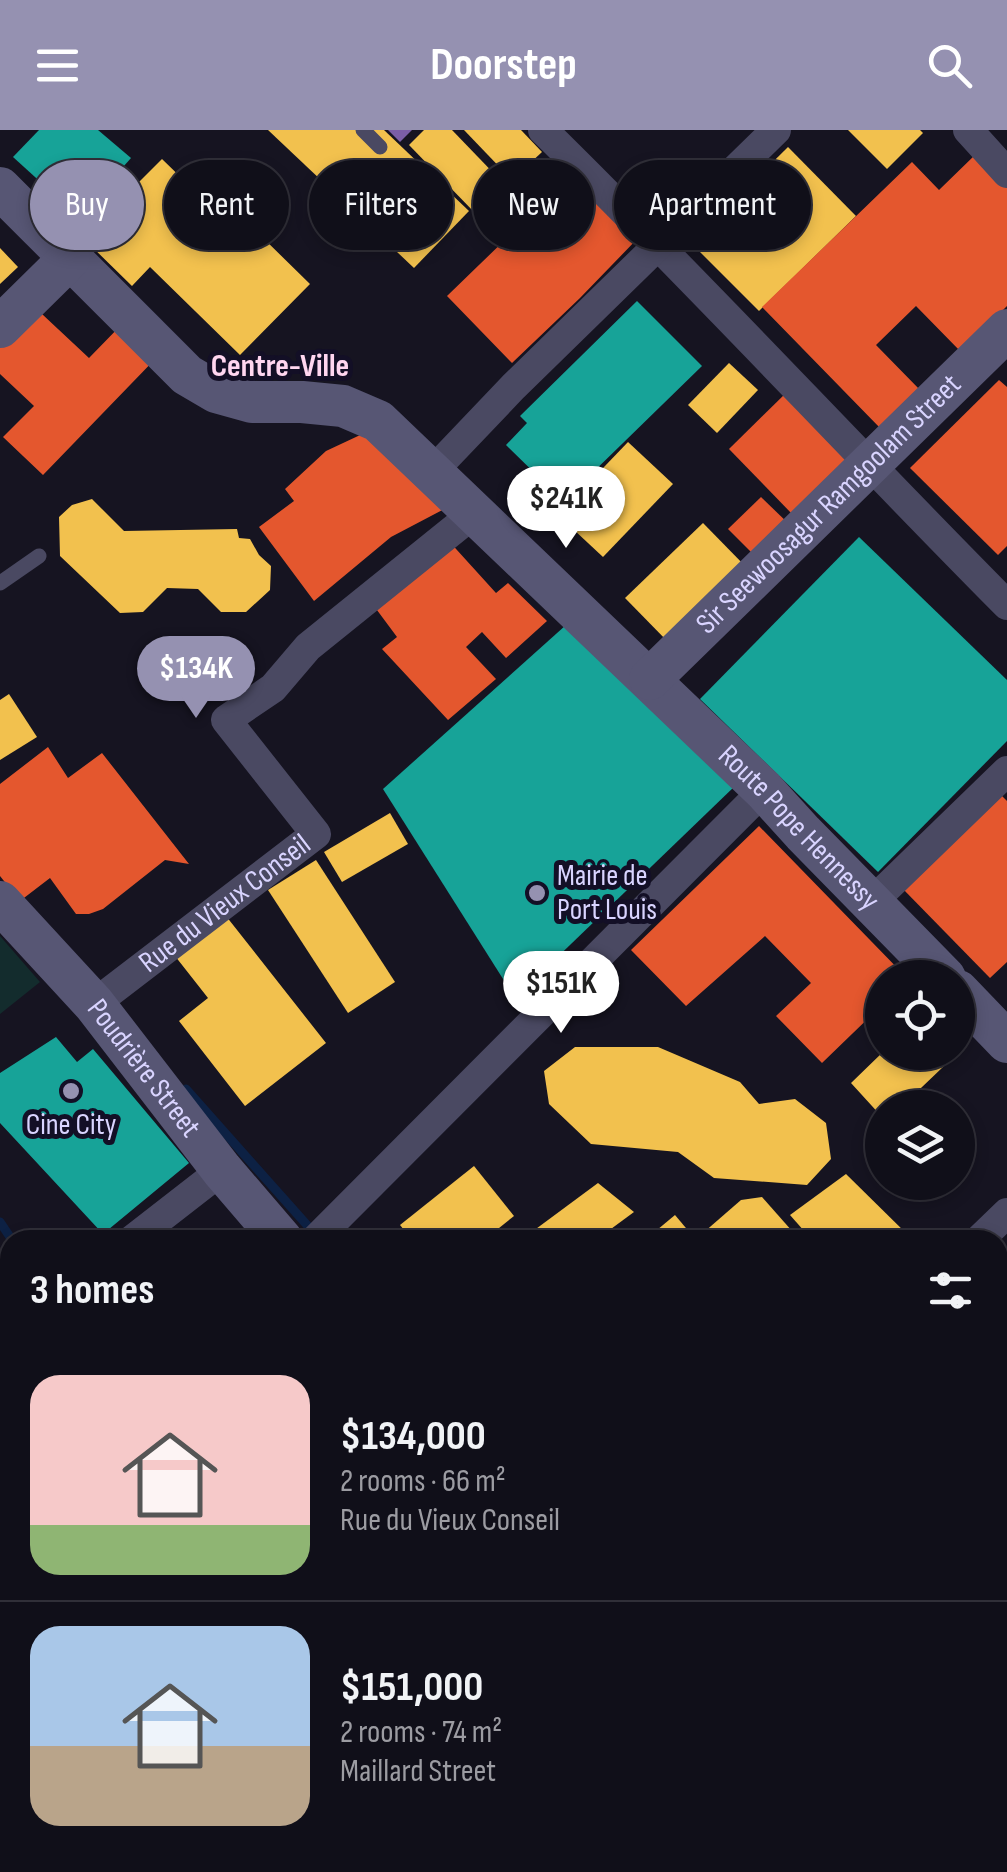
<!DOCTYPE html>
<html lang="en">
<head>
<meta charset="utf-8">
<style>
  :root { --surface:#100f19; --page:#191822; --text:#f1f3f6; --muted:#9c9ca2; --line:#302f38; --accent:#9591b1 }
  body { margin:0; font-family:"Sofia Sans Condensed",sans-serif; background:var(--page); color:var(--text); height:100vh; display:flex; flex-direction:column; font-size:38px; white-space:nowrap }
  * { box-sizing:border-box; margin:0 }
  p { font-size:32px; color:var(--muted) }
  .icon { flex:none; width:55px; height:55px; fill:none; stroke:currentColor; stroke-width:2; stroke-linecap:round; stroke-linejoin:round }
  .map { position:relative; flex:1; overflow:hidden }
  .drawer { position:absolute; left:0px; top:1100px; width:1008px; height:642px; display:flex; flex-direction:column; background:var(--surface); border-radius:30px 30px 0 0; box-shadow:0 5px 15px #0003,0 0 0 2px var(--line) }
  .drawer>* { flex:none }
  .banner { position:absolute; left:30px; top:30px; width:948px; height:90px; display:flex; gap:20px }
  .fabs { position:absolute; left:865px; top:830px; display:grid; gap:20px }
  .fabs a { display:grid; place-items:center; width:110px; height:110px; border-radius:50%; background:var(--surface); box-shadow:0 5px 15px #0003,0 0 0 2px var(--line); font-size:50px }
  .price { position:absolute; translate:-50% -85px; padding:0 22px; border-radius:35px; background:#fff; color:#222; font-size:32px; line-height:65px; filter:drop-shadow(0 2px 5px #0008) }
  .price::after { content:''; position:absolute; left:50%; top:60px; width:30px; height:22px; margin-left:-15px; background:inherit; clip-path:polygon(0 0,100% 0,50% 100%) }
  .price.selected { background:var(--accent); color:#fff }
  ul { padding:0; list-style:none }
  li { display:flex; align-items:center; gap:30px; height:250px; padding:0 30px }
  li+li { border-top:2px solid var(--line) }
  li span { display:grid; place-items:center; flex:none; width:280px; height:200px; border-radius:30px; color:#555 }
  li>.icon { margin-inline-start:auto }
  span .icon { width:120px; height:120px; fill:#fffc; stroke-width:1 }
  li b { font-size:42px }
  h2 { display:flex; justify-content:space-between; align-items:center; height:120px; padding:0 30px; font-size:42px }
  .tag { padding:0 35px; border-radius:45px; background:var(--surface); box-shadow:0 5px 15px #0003,0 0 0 2px var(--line); font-size:35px; line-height:90px }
  .tag.selected { background:var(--accent); color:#fff }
  header { display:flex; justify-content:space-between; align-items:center; height:130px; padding:0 30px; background:var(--accent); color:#fff; font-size:45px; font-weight:700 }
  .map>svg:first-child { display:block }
</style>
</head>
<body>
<header><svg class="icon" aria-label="menu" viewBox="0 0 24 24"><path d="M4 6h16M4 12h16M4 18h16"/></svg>Doorstep<svg class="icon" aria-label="search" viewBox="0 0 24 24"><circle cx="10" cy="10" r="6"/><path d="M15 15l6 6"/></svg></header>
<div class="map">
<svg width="1007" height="1742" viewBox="0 0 1007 1742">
  <rect width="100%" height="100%" fill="#161421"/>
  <path fill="#132c2d" d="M0,806L40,852L0,884Z"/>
  <g fill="#f2c14e">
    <path d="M268,0H384L469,81L414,138Z"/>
    <path d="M424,0H452L505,55L475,83L409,15Z"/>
    <path d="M464,0H521L542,22L512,50Z"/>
    <path d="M848,0H920L923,3L887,39Z"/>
    <path d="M788,17L856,86L759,181L691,113Z"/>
    <path d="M162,29L198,64L208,54L310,154L240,225L150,137L132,156L83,108Z"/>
    <path d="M0,118L18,137L0,154Z"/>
    <path d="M729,233L758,260L717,303L688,275Z"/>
    <path d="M628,312L673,354L603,427L558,385Z"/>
    <path d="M92,369L124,401L237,399L239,408L250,409L259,425L271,436L270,460L246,482H221L198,459L167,458L143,482L120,483L60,426L59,387L72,375Z"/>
    <path d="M703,393L749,440L671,515L625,468Z"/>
    <path d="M9,564L37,607L0,630V570Z"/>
    <path d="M390,683L408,714L342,752L324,722Z"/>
    <path d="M316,730L395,852L348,883L268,760Z"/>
    <path d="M226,786L326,913L245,976L179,891L208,868L175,826Z"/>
    <path d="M958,907L965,916L900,978H882V987L851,953L883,922H958Z"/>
    <path d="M575,917H658L740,952L759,974L795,969L826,993L831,1029L807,1055L714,1048L678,1022L591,1014L549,974L544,941Z"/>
    <path d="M474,1036L514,1086L484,1110H412L400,1095Z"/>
    <path d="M846,1044L913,1110H812L790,1085Z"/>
    <path d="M598,1053L634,1082L596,1110H521Z"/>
    <path d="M762,1067L800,1110H708L703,1103L741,1070Z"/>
    <path d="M675,1085L696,1110H645Z"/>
    <path d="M998,1209L1007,1218V1254L998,1261Z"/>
    <path d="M998,1330L1007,1339V1442L998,1435Z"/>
    <path d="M10,1333V1531L0,1541V1343Z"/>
    <path d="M25,1732H70L62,1739L65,1742H15Z"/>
    <path d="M94,1732H172L162,1742H83Z"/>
  </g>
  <g fill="#e4572e">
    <path d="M976,24L1007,55V176L961,222L916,176L876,215L921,261L881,299L762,177L912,32L939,60Z"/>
    <path d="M563,31L641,105L580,168L512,233L447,166L511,104L502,95Z"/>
    <path d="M27,170L89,228L125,191L160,224L43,345L3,307L34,276L0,244V198Z"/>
    <path d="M999,250L1007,257V416L998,425L910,338Z"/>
    <path d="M788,261L854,328L794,386L729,319Z"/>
    <path d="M373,299L450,376L391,407L314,471L259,397L294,371L285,359L326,321Z"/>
    <path d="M761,367L792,397L759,430L728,399Z"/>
    <path d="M447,409L496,463L508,453L547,491L506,528L482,502L466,517L496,549L448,590L382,519L397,507L371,472Z"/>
    <path d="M48,617L68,648L102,623L189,734L165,730L103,779L89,784H76L50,748L20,771L0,746V654Z"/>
    <path d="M999,663L1007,671V832L990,848L902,758Z"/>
    <path d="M759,696L907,848H882V875L822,933L776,886L811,853L765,806L686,876L631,820Z"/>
    <path d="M998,1639L1007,1647V1717L998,1727Z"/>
  </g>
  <path fill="#7b5ea7" d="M388,0H412L400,12Z"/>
  <path fill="#3f88c5" d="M10,1629V1715L0,1704V1636Z"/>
  <g fill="#17a398">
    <path d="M39,0H98L131,28L79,87L13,27Z"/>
    <path d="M637,171L702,236L583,352L572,341L552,360L506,315L527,293L520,286Z"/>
    <path d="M859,407L1007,550V611L878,742L700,569Z"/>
    <path d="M566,495L736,655L515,868L383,659Z"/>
    <path d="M56,907L77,932L93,919L189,1033L103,1104L0,993V943Z"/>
  </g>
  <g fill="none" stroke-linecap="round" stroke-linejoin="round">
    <g stroke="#0d2144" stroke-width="9">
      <path d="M186,959L307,1095"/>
      <path d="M0,1092L12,1110"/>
      <path d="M352,1732L356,1742"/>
    </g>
    <g stroke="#4a4962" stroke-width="15">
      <path d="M363,0L380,17"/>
      <path d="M0,453L39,426"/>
    </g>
    <g stroke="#4a4962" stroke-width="30">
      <path d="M543,0C701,155 851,318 1007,475"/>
      <path d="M968,0L1007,43"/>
      <path d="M433,341L513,257L776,0"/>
      <path d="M872,772L1007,641"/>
      <path id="s1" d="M94,874L316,704L226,590L273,558L308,517L473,384"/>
      <path d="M132,1110L222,1040"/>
      <path d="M315,1110L764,660"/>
      <path d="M979,1110L1007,1083"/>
      <path d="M0,1217L10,1208"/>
      <path d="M998,1485L1007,1476"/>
      <path d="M772,1742L779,1732"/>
    </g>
    <g stroke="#575674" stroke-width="42">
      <path id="s2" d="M0,58L187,245L216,262L252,272H302L343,276L378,291L764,660L803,703L945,848"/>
      <path d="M0,197L69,129"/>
      <path id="s3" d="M650,549L1007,200"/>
      <path id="s4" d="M0,772L94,874L222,1040L282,1110"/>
      <path d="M958,861L1007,912"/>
      <path d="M948,1732L960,1742"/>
    </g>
  </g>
  <g fill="#9591b1" stroke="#130f26" stroke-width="4">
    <circle cx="537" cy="763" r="10"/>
    <circle cx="71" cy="961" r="10"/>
  </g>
  <g text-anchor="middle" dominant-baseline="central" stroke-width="10" stroke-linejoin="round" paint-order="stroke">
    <g font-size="30" fill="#d9d4ff" stroke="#130f26">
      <text stroke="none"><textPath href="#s3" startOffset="250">Sir Seewoosagur Ramgoolam Street</textPath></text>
      <text stroke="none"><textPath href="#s2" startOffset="1050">Route Pope Hennessy</textPath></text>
      <text stroke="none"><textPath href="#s1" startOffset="165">Rue du Vieux Conseil</textPath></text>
      <text stroke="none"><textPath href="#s4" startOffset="220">Poudrière Street</textPath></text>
    </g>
    <g font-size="30" fill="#d9d4ff" stroke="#130f26" text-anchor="start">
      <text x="557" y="746">Mairie de<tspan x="557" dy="34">Port Louis</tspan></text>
      <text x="71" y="995" text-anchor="middle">Cine City</text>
    </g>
    <g font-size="32" font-weight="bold" fill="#ffd6f0" stroke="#130f26">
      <text x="280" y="236">Centre-Ville</text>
    </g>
  </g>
</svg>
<div class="fabs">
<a><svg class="icon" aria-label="locate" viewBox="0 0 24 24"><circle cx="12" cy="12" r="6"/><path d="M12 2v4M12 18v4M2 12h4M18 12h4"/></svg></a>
<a><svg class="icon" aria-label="layers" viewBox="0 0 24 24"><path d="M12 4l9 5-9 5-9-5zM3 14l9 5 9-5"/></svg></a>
</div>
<b class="price" style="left:566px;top:421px">$241K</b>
<b class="price selected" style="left:196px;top:591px">$134K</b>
<b class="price" style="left:561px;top:906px">$151K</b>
<div class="banner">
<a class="tag selected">Buy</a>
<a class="tag">Rent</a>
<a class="tag">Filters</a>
<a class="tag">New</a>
<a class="tag">Apartment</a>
</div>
<section class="drawer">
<h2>3 homes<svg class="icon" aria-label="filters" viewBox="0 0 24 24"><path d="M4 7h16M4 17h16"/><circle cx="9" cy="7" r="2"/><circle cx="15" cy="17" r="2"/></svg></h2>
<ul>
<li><span style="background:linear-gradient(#f6c9c9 75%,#8fb573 0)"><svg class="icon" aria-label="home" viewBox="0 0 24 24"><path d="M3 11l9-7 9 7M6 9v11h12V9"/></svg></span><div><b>$134,000</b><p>2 rooms · 66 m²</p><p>Rue du Vieux Conseil</p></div></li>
<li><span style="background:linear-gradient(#a9c7e8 60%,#b9a48a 0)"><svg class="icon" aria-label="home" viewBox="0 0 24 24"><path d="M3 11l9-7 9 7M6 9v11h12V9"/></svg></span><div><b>$151,000</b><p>2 rooms · 74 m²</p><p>Maillard Street</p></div></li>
</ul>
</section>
</div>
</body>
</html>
